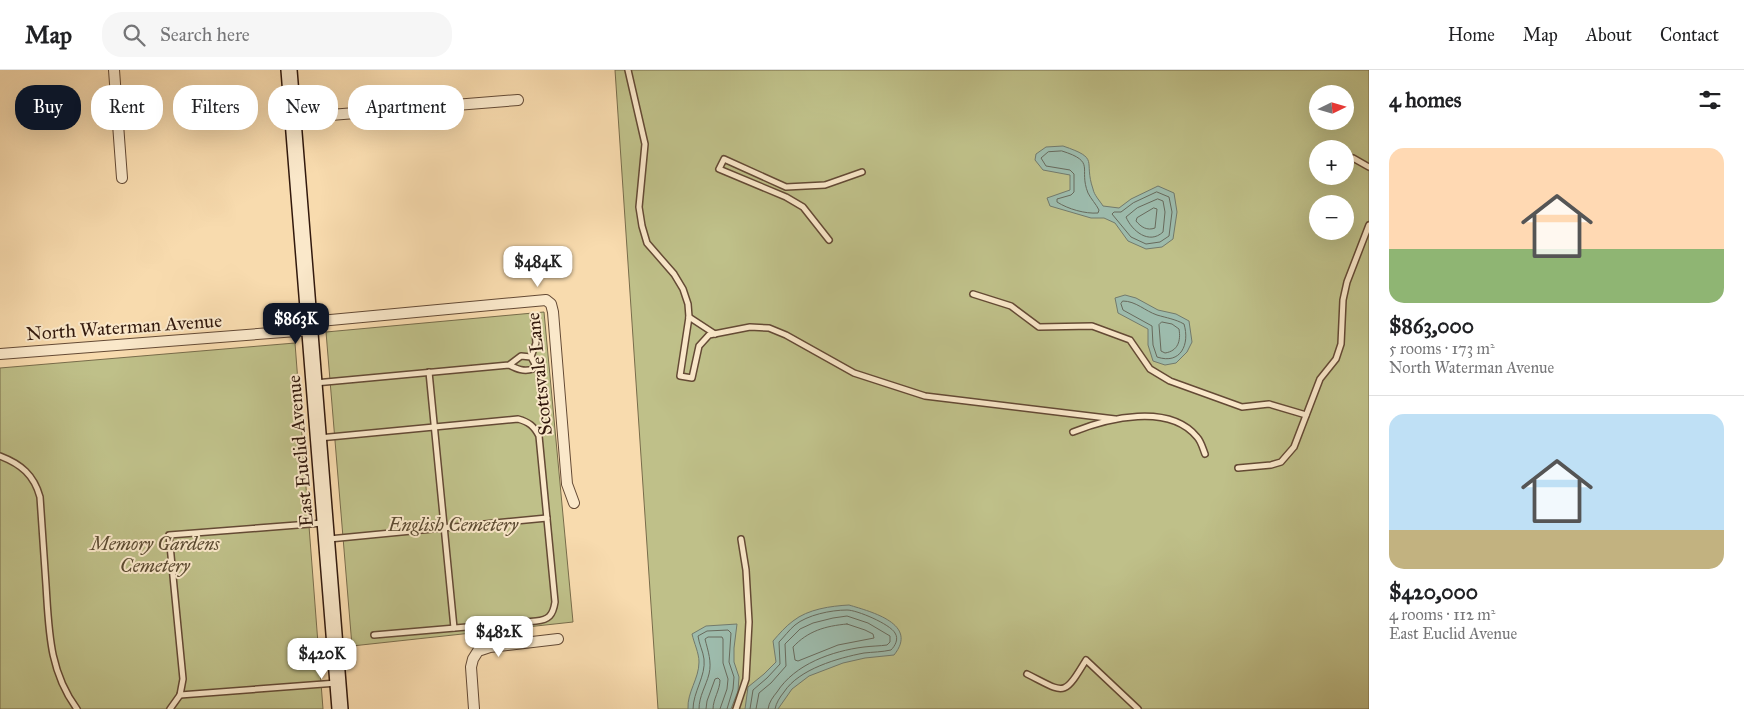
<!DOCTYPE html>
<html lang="en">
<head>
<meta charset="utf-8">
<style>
  :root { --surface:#fff; --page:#f6f6f6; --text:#202124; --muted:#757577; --line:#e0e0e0; --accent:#111827 }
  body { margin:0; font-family:"IM FELL Great Primer",serif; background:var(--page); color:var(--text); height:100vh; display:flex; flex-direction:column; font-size:19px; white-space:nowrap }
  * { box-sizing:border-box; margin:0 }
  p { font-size:16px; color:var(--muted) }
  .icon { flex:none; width:28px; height:28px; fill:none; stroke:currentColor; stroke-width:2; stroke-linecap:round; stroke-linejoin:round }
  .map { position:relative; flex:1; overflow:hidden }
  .panel { display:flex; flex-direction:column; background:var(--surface); width:375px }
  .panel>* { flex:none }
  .top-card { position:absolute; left:15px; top:15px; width:475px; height:45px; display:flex; gap:10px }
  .needle { width:32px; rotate:85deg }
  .controls { position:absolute; left:1309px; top:15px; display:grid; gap:10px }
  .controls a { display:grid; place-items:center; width:45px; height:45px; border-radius:50%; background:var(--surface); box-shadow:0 5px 20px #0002; font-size:25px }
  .price { position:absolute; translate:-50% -42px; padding:0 11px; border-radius:10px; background:#fff; color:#222; font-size:16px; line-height:32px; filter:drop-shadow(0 1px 2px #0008) }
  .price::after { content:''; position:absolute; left:50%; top:30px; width:15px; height:11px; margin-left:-8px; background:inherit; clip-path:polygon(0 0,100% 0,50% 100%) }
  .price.on { background:var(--accent); color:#fff }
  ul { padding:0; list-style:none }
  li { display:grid; align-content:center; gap:10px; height:265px; padding:0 20px }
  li+li { border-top:1px solid var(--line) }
  li span { display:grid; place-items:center; height:155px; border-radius:15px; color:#555 }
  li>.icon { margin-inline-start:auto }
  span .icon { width:90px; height:90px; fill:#fffc; stroke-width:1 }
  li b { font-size:21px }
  h2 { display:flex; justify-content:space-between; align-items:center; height:60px; padding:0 20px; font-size:21px }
  .chip { padding:0 18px; border-radius:20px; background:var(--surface); box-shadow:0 5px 20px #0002; font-size:18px; line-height:45px }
  .chip.on { background:var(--accent); color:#fff }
  header { display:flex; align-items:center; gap:30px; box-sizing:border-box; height:70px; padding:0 25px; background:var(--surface); border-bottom:1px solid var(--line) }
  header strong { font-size:24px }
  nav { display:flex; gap:28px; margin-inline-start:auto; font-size:18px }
  .search { width:350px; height:45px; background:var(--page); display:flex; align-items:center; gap:12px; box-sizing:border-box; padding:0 18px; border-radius:20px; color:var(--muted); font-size:19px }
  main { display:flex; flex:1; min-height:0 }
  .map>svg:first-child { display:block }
</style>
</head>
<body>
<header>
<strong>Map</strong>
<div class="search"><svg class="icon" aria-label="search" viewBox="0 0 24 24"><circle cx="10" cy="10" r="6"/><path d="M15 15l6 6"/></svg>Search here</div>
<nav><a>Home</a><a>Map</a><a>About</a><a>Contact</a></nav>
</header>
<main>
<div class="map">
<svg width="1369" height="639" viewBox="0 0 1369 639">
  <rect width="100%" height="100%" fill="#f8dbae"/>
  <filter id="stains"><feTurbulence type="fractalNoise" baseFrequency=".004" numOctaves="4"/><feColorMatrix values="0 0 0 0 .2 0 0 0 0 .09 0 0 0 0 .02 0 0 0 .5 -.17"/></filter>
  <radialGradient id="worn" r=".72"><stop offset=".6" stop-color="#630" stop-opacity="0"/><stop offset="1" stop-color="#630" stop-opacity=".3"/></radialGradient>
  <g fill="#bfc089" stroke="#786c4b" fill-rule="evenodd">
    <path d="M615,0H1369V639H658ZM1318,24H1345V51H1318ZM1318,79H1345V106H1318ZM1318,134H1345V161H1318Z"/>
    <path d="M544,242L573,552L352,576L326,262Z"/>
    <path d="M295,273L323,639H0V298Z"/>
  </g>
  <g fill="#9dbbac" stroke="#727a6c">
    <path d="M1063,76C1101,89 1083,90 1093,119C1094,125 1100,131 1103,136L1119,138L1131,129L1158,116L1174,123L1177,142L1173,169L1162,177L1146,179L1128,171L1115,153L1104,148H1091L1050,136L1047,128L1070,120V105L1043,100L1035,90L1036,84L1046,77Z"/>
    <path d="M1125,225L1136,228L1158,240L1176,244L1189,251L1192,272L1187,282L1176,293L1165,295L1153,291L1148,275V259L1118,243L1115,228Z"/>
    <path d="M849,535C872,542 919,554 894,585L865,588L843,593L809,606L792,619L778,639H745L748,617L764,604L776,592L773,571C779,564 786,556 793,551C808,539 831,536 849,535Z"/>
    <path d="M737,554L734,578V592L739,607L738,621L731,639H688C687,622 699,609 699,592C699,583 694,573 692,564L706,556Z"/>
  </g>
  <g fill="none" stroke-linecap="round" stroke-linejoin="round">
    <g stroke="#686a5c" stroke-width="1">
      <path d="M1062,81C1097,92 1078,98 1088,123C1091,129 1096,134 1099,140L1098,143C1085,144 1068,139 1057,132V129L1071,125L1074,122V104L1070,100L1046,96L1041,88L1048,82Z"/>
      <path d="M1157,122L1169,127L1172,142L1169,166L1160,172L1146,174L1131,167L1112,144L1114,142H1121L1133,133Z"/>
      <path d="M1158,129L1163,131L1165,142L1163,162C1149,175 1132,161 1126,147L1137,138Z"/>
      <path d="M1154,138L1157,139L1155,158C1147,161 1141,157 1136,151L1137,148Z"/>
      <path d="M1123,231C1136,231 1145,241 1157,245C1167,248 1175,249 1184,254C1190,274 1181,295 1157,287L1153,275L1152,256L1123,240L1121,234Z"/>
      <path d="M1162,252L1172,254L1179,259C1181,271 1178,281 1165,283L1161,281L1159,255Z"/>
      <path d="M847,554L865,560L873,564L874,568L838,575L798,591L795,590L793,577C808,561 825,556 847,554Z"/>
      <path d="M693,639C693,622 706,606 704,589C703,581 699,574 698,566L707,561L728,560L731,563L729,592L734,607L733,619L727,639"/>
      <path d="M699,639C699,626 706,616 709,604C712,592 708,581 705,569L708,567H722L723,569V593L728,609L727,619L720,639"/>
      <path d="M706,639L707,631L715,609L718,608L720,610C720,620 713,629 713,639"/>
      <path d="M750,639L753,620L767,608L780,594L779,572C784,567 789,560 795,555C807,545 831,540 847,540C857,540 890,554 895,563C899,569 895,576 891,580C882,582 873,582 864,583C838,588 799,599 784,622C780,627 776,633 775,639"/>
      <path d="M756,639L759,623L771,613L786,596L785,574L800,559L813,553L833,548L847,546L868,553L890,566V572L887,575C880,576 872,576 864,577C832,581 795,594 777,622C773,627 769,632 768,639"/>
    </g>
    <g stroke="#644a35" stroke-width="8">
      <g id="service">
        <path d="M628,0L645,74L639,137L642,156L647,173L674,204L683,219L688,234L689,247L680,306L692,308L699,276L709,265L750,257L769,258L786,265L854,303L925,326L1115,349"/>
        <path d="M1353,88L1369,97"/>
        <path d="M829,170L803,137L786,127L719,99L724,89L786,117L825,115L862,102"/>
        <path d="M973,224L1011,236L1039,257L1092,256L1130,270L1150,299L1170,311L1242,337L1269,334L1306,345"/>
        <path d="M689,247L715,264"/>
        <path d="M531,287L536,273L534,246"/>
        <path d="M429,302L454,558"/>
        <path d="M315,313L509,295C517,299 524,302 533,299L535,294L531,287L521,286L509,295"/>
        <path d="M1073,362C1108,348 1169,333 1197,367C1201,371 1203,379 1205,384"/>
        <path d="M319,368L518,349C529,352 534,356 539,366L555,532C553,545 549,550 536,551L374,565"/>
        <path d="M0,386C21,394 34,405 40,427C42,457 44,486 46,515C49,561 49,601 77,639"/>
        <path d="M1238,398L1271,395L1281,392L1294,377L1320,309L1336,289L1341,274L1343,230L1347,212L1369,155"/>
        <path d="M329,469L547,448"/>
        <path d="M1027,604C1065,623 1063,628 1086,590L1138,639"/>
        <path d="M180,625L337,613"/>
        <path d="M170,639L180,625L183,609L169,465L323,453"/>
        <path d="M736,639L746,609L749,552L746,500L741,469"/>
      </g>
    </g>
    <g stroke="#644a35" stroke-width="12">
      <g id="minor">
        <path d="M114,0L122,108"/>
        <path d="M293,48L518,30"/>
        <path d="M309,252L546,230L551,234L553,242L567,414L574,433"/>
        <path d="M0,284L310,260"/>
        <path d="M474,639L471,597L473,589L478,581L490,577L558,569"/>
      </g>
    </g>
    <g stroke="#32190d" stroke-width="18">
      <path id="secondary" d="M289,0L340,639"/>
    </g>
    <use href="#service" stroke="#fae8ca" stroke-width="5"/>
    <use href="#minor" stroke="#fae8ca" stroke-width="10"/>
    <use href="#secondary" stroke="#fae8ca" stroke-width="15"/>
  </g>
  <g text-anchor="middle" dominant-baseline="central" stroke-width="4" stroke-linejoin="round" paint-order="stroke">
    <g font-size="19" fill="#32190d" stroke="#fae8ca">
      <text transform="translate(124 257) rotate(-4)">North Waterman Avenue</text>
      <text transform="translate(539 304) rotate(-96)">Scottsvale Lane</text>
      <text transform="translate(300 381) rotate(-95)">East Euclid Avenue</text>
    </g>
    <g font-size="19" font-style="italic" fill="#5c4b32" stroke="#fae8ca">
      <text x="453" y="454">English Cemetery</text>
      <text x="155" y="473">Memory Gardens<tspan x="155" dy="22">Cemetery</tspan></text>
    </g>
  </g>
  <rect width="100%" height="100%" filter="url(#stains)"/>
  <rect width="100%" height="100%" fill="url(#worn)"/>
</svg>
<div class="controls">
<a><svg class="needle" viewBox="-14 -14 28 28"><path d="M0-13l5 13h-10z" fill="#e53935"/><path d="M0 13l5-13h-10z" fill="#757577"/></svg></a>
<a>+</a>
<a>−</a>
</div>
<b class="price" style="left:538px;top:218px">$484K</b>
<b class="price on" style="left:296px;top:275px">$863K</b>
<b class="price" style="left:499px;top:588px">$482K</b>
<b class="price" style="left:322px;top:610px">$420K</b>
<div class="top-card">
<a class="chip on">Buy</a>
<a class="chip">Rent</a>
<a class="chip">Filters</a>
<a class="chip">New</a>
<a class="chip">Apartment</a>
</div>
</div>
<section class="panel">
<h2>4 homes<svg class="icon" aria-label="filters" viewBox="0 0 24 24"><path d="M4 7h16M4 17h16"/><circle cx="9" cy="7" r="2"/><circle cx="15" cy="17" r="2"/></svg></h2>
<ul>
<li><span style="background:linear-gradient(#ffd9b3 65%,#8fb573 0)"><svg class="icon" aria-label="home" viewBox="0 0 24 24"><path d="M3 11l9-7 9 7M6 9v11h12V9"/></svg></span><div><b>$863,000</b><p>5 rooms · 173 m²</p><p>North Waterman Avenue</p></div></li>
<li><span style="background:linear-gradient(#bfe0f5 75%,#c2b280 0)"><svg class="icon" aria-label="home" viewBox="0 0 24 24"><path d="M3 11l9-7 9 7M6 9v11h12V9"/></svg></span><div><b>$420,000</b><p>4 rooms · 112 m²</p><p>East Euclid Avenue</p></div></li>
</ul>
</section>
</main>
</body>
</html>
